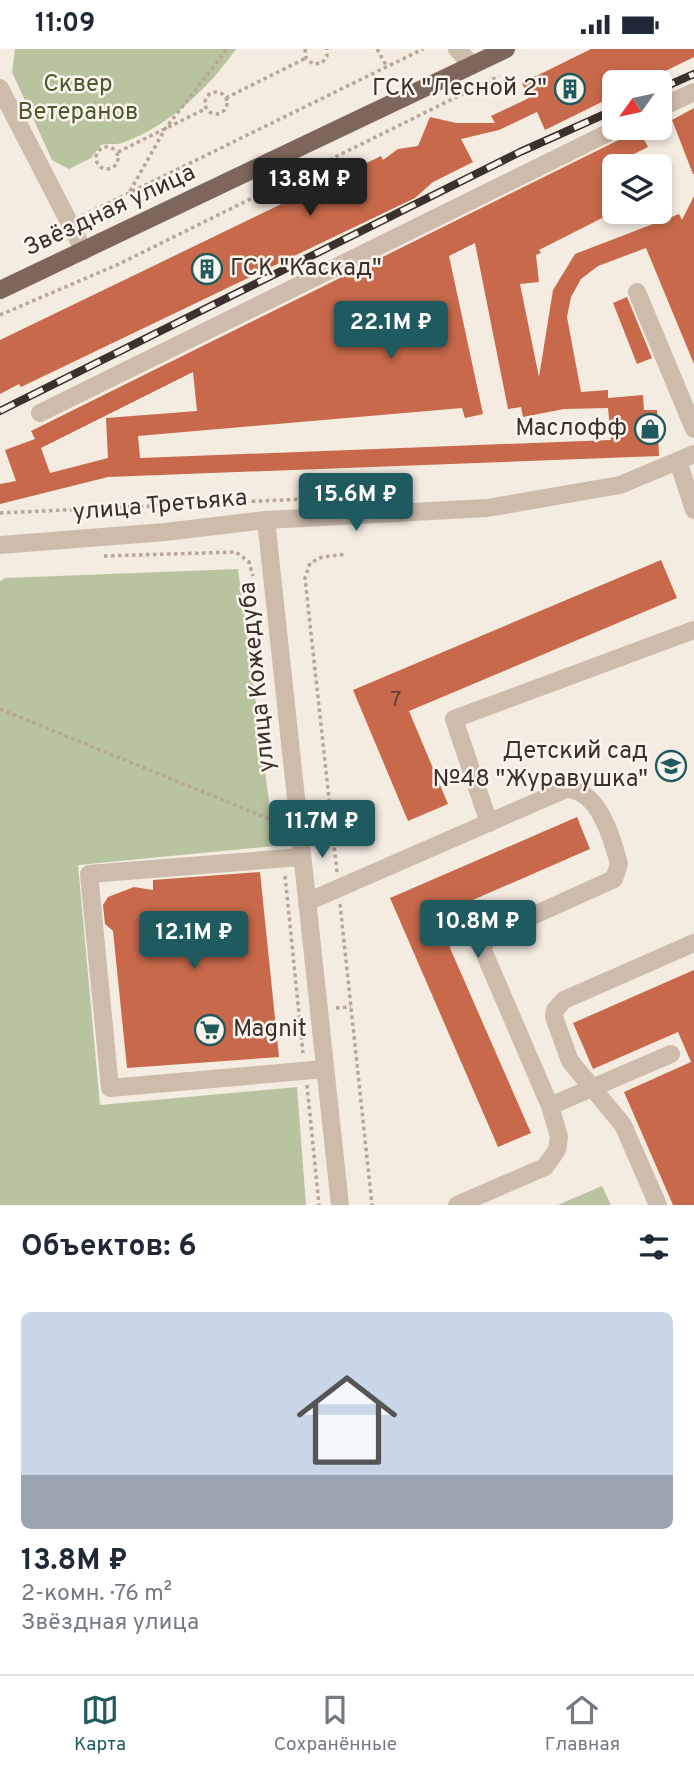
<!DOCTYPE html>
<html lang="ru">
<head>
<meta charset="utf-8">
<style>
  :root { --surface:#fff; --page:#f6f6f7; --text:#1f2937; --muted:#747a83; --line:#e0e1e3; --accent:#1f5a5e }
  body { margin:0; font-family:Overpass,sans-serif; background:var(--page); color:var(--text); height:100vh; display:flex; flex-direction:column; font-size:26px; white-space:nowrap }
  * { box-sizing:border-box; margin:0 }
  p { font-size:23px; color:var(--muted) }
  .icon { flex:none; width:38px; height:38px; fill:none; stroke:currentColor; stroke-width:2; stroke-linecap:round; stroke-linejoin:round }
  .map { position:relative; height:1156px; overflow:hidden }
  .sheet { display:flex; flex-direction:column; background:var(--surface); flex:1 }
  .sheet>* { flex:none }
  .needle { width:46px; rotate:237deg }
  .controls { position:absolute; left:602px; top:21px; display:grid; gap:14px }
  .controls a { display:grid; place-items:center; width:70px; height:70px; border-radius:10px; background:var(--surface); box-shadow:0 4px 10px #0003; font-size:35px }
  .price { position:absolute; translate:-50% -60px; padding:0 16px; border-radius:7px; background:var(--accent); color:#fff; font-size:23px; line-height:46px; filter:drop-shadow(0 2px 4px #0008) }
  .price::after { content:''; position:absolute; left:50%; top:42px; width:21px; height:16px; margin-left:-10px; background:inherit; clip-path:polygon(0 0,100% 0,50% 100%) }
  .price.active { background:#222; color:#fff }
  ul { padding:0; list-style:none }
  li { display:grid; align-content:center; gap:14px; height:371px; padding:0 21px }
  li+li { border-top:2px solid var(--line) }
  li span { display:grid; place-items:center; height:217px; border-radius:10px; color:#555 }
  li>.icon { margin-inline-start:auto }
  span .icon { width:126px; height:126px; fill:#fffc; stroke-width:1 }
  li b { font-size:30px }
  h2 { display:flex; justify-content:space-between; align-items:center; height:84px; padding:0 21px; font-size:30px }
  .status { display:flex; justify-content:space-between; align-items:center; height:49px; padding:0 35px; background:var(--surface); direction:ltr }
  .status svg { height:19px; fill:currentColor }
  .dock { display:flex; justify-content:space-around; align-items:center; height:98px; border-top:2px solid var(--line); background:var(--surface); font-size:19px; color:var(--muted) }
  .dock a { display:grid; justify-items:center; gap:4px }
  .dock .active { color:var(--accent) }
  .map>svg:first-child { display:block }
</style>
</head>
<body>
<div class="status"><b>11:09</b><svg viewBox="0 0 49 12"><path d="M0 12V9h3v3zM5 12V6h3v6zM10 12V3h3v9zM15 12V0h3v12zM26 1h20v11H26zM47 4h2v5h-2z"/></svg></div>
<div class="map">
<svg width="694" height="1156" viewBox="0 0 694 1156">
  <rect width="100%" height="100%" fill="#f4ebe1"/>
  <g fill="#b8c4a0">
    <path d="M15,0H236C208,40 169,77 122,94C116,96 108,94 101,96L91,109L69,120L52,111L12,23Z"/>
    <path d="M238,520L275,797L78,816L100,1056L297,1038L306,1156H0V532L6,529Z"/>
    <path d="M602,1137L611,1156H558Z"/>
  </g>
  <g fill="#c8694b" fill-rule="evenodd">
    <path d="M591,0H694V8L643,33H614V47L545,81L537,63L499,81L461,90L473,113L433,133L415,149L21,338L19,335L0,345V291L381,107L383,111L398,100L418,97L430,68L456,74H495L491,67L529,49L522,34Z"/>
    <path d="M694,59V125H693L672,71Z"/>
    <path d="M639,81L648,98L614,115V163L539,201L541,204L536,206L539,233L520,235L539,328L553,241L575,205L679,165L682,171L694,147V315L646,199L598,217L581,230L571,248L567,268L581,343L608,341V349L643,346L644,361H657L659,407L108,428L0,455V435L16,432L5,401L35,390L31,382ZM475,194L508,360L521,358L523,368L564,360L608,359L611,391L140,409L138,387L462,359L465,369L483,365L449,207ZM193,323L197,362L106,369L108,409L50,424L41,399Z"/>
    <path d="M627,248L652,309L637,315L613,254Z"/>
    <path d="M661,511L677,549L409,662L448,755L408,772L353,641Z"/>
    <path d="M577,768L590,800L436,867L531,1084L498,1098L390,849Z"/>
    <path d="M260,823L279,1008L127,1019L113,882L105,875L103,856L108,848L134,838L153,841V831Z"/>
    <path d="M694,921V1156H673L624,1043L691,1013L678,983L593,1020L573,974Z"/>
  </g>
  <g fill="none" stroke-linecap="round" stroke-linejoin="round">
    <g stroke="#b9a596" stroke-width="3.5" stroke-dasharray="3.5 3.5" stroke-linecap="butt">
      <path d="M305,0L306,9L313,15L322,14L327,7V0"/>
      <path d="M377,0L387,18"/>
      <circle cx="216" cy="54" r="11"/>
      <path d="M226,49L306,9"/>
      <circle cx="107" cy="109" r="11"/>
      <path d="M118,103L205,60"/>
      <path d="M130,142L165,80L227,0"/>
      <path d="M82,167L423,0"/>
      <path d="M0,266L119,215L499,27"/>
      <path d="M0,464L303,450"/>
      <path d="M104,507L236,503L249,513L253,527"/>
      <path d="M0,660L279,774"/>
      <path d="M337,823L305,529L310,514L322,508L347,505"/>
      <path d="M285,827L303,1004"/>
      <path d="M340,855L372,1156"/>
      <path d="M336,959L351,958"/>
      <path d="M307,1036L319,1156"/>
    </g>
    <g stroke="#cdbbac" stroke-width="18">
      <path d="M457,0L472,16"/>
      <path d="M0,39L84,202"/>
      <path d="M660,59L694,43"/>
      <path d="M637,243L694,380"/>
      <path d="M40,364L618,79"/>
      <path d="M678,412L694,461"/>
      <path d="M266,471L340,1156"/>
      <path d="M0,496L165,483L266,471L487,459L620,436L694,405"/>
      <path d="M489,774L454,670L694,581"/>
      <path d="M302,808L89,825L110,1039L325,1020"/>
      <path d="M307,853L566,740C598,740 612,788 619,815L614,830L490,886L482,899L550,1057L559,1088L557,1101L545,1118L457,1156"/>
      <path d="M550,1057L671,1005"/>
      <path d="M658,1156L623,1076L570,1012L554,968L555,961L564,951L694,894"/>
    </g>
    <path stroke="#7d675c" stroke-width="18" d="M0,241L506,0"/>
    <g stroke="#3b302b" stroke-width="8">
      <g id="rail">
        <path d="M660,40L694,25"/>
        <path d="M0,362L520,103L614,61"/>
      </g>
    </g>
    <use href="#rail" stroke="#fbf5ee" stroke-width="5" stroke-dasharray="16" stroke-linecap="butt"/>
  </g>
  <defs>
    <g id="building-ring" transform="scale(1.575)"><circle r="9.5" fill="#fbf5ee" stroke="#1f5a5e" stroke-width="1.5"/><path d="M-4-6H4V6H1V3H-1V6H-4ZM-2.5-4.3h1.7v1.8h-1.7ZM.8-4.3h1.7v1.8H.8ZM-2.5-1h1.7V.8h-1.7ZM.8-1h1.7V.8H.8Z" fill="#1f5a5e"/></g>
    <g id="shop-ring" transform="scale(1.575)"><circle r="9.5" fill="#fbf5ee" stroke="#1f5a5e" stroke-width="1.5"/><path d="M-5-2.5h2.3a2.7 3.5 0 0 1 5.4 0H5L5.5 6h-11ZM-1.5-2.5h3a1.5 2.3 0 0 0-3 0Z" fill="#1f5a5e"/></g>
    <g id="school-ring" transform="scale(1.575)"><circle r="9.5" fill="#fbf5ee" stroke="#1f5a5e" stroke-width="1.5"/><path d="M0-5L7-2L0 1L-7-2ZM-4 1L0 2.5L4 1V4Q0 6-4 4Z" fill="#1f5a5e"/></g>
    <g id="supermarket-ring" transform="scale(1.575)"><circle r="9.5" fill="#fbf5ee" stroke="#1f5a5e" stroke-width="1.5"/><path d="M-6-5.5h2.5l.6 2H6L4.5 2H-2.5L-4.4-4H-6ZM-1.5 3.2a1.3 1.3 0 1 0 .1 0ZM3 3.2a1.3 1.3 0 1 0 .1 0Z" fill="#1f5a5e"/></g>
  </defs>
  <g fill-rule="evenodd">
    <use href="#building-ring" x="570" y="40"/>
    <use href="#building-ring" x="207" y="220"/>
    <use href="#shop-ring" x="650" y="380"/>
    <use href="#school-ring" x="671" y="717"/>
    <use href="#supermarket-ring" x="210" y="981"/>
  </g>
  <g text-anchor="middle" dominant-baseline="central" stroke-width="5" stroke-linejoin="round" paint-order="stroke">
    <g font-size="21" fill="#5e3e33">
      <text x="396" y="651">7</text>
    </g>
    <g font-size="24" fill="#4a5a2e" stroke="#fbf5ee">
      <text x="78" y="36">Сквер<tspan x="78" dy="28">Ветеранов</tspan></text>
    </g>
    <g font-size="24" fill="#3b302b" stroke="#fbf5ee" text-anchor="end">
      <text x="547" y="40">ГСК "Лесной 2"</text>
      <text x="230" y="220" text-anchor="start">ГСК "Каскад"</text>
      <text x="627" y="380">Маслофф</text>
      <text x="648" y="703">Детский сад<tspan x="648" dy="28">№48 "Журавушка"</tspan></text>
      <text x="233" y="981" text-anchor="start">Magnit</text>
    </g>
    <g font-size="24" fill="#3b302b" stroke="#fbf5ee">
      <text transform="translate(110 162) rotate(-25)">Звёздная улица</text>
      <text transform="translate(160 457) rotate(-5)">улица Третьяка</text>
      <text transform="translate(258 628) rotate(-96)">улица Кожедуба</text>
    </g>
  </g>
</svg>
<div class="controls">
<a><svg class="needle" viewBox="-14 -14 28 28"><path d="M0-13l5 13h-10z" fill="#e53935"/><path d="M0 13l5-13h-10z" fill="#747a83"/></svg></a>
<a><svg class="icon" aria-label="layers" viewBox="0 0 24 24"><path d="M12 4l9 5-9 5-9-5zM3 14l9 5 9-5"/></svg></a>
</div>
<b class="price active" style="left:310px;top:169px">13.8M ₽</b>
<b class="price" style="left:391px;top:312px">22.1M ₽</b>
<b class="price" style="left:356px;top:484px">15.6M ₽</b>
<b class="price" style="left:322px;top:811px">11.7M ₽</b>
<b class="price" style="left:478px;top:911px">10.8M ₽</b>
<b class="price" style="left:194px;top:922px">12.1M ₽</b>
</div>
<section class="sheet">
<h2>Объектов: 6<svg class="icon" aria-label="filters" viewBox="0 0 24 24"><path d="M4 7h16M4 17h16"/><circle cx="9" cy="7" r="2"/><circle cx="15" cy="17" r="2"/></svg></h2>
<ul>
<li><span style="background:linear-gradient(#c9d6e8 75%,#9aa5b1 0)"><svg class="icon" aria-label="home" viewBox="0 0 24 24"><path d="M3 11l9-7 9 7M6 9v11h12V9"/></svg></span><div><b>13.8M ₽</b><p>2-комн. · 76 m²</p><p>Звёздная улица</p></div></li>
</ul>
</section>
<nav class="dock">
<a class="active"><svg class="icon" aria-label="map" viewBox="0 0 24 24"><path d="M3 6l6-2 6 2 6-2v14l-6 2-6-2-6 2zM9 4v14M15 6v14"/></svg>Карта</a>
<a><svg class="icon" aria-label="saved" viewBox="0 0 24 24"><path d="M7 4h10v16l-5-4-5 4z"/></svg>Сохранённые</a>
<a><svg class="icon" aria-label="home" viewBox="0 0 24 24"><path d="M3 11l9-7 9 7M6 9v11h12V9"/></svg>Главная</a>
</nav>
</body>
</html>
